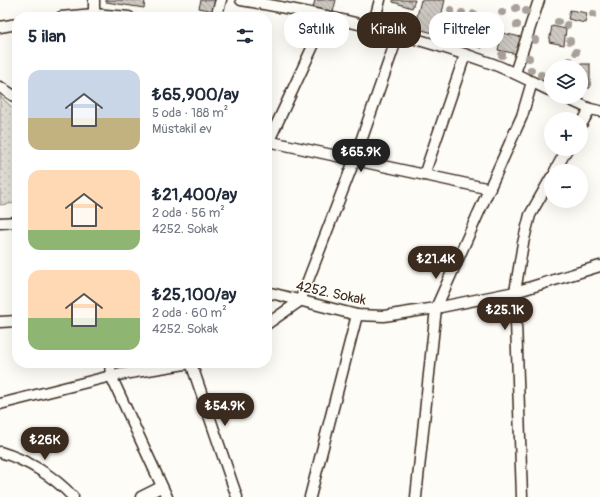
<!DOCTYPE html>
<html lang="tr">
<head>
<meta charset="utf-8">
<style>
  :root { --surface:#fff; --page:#f6f6f7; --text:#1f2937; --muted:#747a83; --accent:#3b2a1e }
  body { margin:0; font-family:Pangolin,sans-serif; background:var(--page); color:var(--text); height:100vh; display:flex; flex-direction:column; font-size:15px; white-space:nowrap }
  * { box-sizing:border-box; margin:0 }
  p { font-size:13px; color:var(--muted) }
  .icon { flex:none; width:22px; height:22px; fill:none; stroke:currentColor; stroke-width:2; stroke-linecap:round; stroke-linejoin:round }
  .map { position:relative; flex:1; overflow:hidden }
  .sheet { position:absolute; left:12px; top:12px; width:260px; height:356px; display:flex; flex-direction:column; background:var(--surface); border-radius:16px; box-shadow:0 4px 16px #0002 }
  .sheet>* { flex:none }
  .guide { position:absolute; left:284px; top:12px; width:256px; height:36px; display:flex; gap:8px }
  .buttons { position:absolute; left:544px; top:60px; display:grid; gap:8px }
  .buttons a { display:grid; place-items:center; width:44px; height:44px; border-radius:50%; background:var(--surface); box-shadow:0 4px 16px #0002; font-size:20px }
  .price { position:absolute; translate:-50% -34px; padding:0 9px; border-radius:14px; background:var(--accent); color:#fff; font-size:13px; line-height:26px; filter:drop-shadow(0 1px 2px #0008) }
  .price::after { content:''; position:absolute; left:50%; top:24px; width:12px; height:9px; margin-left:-6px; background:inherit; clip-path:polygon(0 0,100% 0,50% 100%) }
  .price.selected { background:#222; color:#fff }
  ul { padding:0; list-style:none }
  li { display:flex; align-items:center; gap:12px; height:100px; padding:0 16px }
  li span { display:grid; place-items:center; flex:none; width:112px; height:80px; border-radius:12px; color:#555 }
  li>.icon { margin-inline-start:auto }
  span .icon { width:48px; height:48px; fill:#fffc; stroke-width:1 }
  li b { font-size:17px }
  h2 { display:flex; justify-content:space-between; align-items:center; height:48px; padding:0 16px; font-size:17px }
  .pill { padding:0 14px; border-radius:16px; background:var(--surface); box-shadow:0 4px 16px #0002; font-size:14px; line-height:36px }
  .pill.selected { background:var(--accent); color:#fff }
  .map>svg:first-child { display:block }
</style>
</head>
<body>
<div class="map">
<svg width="600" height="497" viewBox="0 0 600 497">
  <defs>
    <pattern id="park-dots" width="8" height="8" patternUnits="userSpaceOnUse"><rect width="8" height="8" fill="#e1ded7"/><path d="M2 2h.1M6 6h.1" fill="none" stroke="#c2bfb8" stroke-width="1.8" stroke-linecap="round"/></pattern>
    <pattern id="building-back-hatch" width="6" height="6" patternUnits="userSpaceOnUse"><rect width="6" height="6" fill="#cdc8c2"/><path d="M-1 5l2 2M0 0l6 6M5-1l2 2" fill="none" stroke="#b1aca6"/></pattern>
  </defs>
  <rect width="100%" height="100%" fill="#fdfcf7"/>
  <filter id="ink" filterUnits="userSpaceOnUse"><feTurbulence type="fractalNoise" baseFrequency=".025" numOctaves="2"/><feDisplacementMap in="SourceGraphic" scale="8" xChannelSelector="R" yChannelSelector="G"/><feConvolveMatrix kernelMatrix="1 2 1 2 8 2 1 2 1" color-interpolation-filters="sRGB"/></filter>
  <g filter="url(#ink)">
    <path fill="url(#park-dots)" stroke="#8e847a" d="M0,96L17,112V203L0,205Z"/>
    <g fill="url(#building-back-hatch)" stroke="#3b2a1e">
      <path d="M106,0H145L144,8L106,2Z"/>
      <path d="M201,0H216L213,11L199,8Z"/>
      <path d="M315,0H336L333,12L313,8Z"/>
      <path d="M393,0H415L412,8L393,2Z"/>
      <path d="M421,0H445L437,34L414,28Z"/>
      <path d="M570,10L587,13L585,23L568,19Z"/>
      <path d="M445,16L463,21L458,40L440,36Z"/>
      <path d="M469,20L488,25L482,48L463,43Z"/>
      <path d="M552,26L566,29L564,45L549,42Z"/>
      <path d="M502,33L521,37L517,54L498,50Z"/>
      <path d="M569,64H590V88H581V67H569Z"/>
    </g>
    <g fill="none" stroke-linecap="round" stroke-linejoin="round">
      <g stroke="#3b2a1e" stroke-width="13">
        <g id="minor">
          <path d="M94,0V14"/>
          <path d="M241,0C325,14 413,35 493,64C513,72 532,82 551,91"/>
          <path d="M61,17L94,14L129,17"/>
          <path d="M216,17L221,0"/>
          <path d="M0,27L17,24"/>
          <path d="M372,29L380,0"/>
          <path d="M515,73L539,0"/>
          <path d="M0,87L17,98"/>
          <path d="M564,97L590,109L600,111"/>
          <path d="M581,125L590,109"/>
          <path d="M267,141L490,189"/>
          <path d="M267,145L327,16"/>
          <path d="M555,171L567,149"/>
          <path d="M424,175L465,55"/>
          <path d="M0,223L17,222"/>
          <path d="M267,292L357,315L384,316L436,308L515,292L600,266"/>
          <path d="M0,322L17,321"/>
          <path d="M267,324L300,301L354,161L398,35"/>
          <path d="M110,363L111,376L167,497"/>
          <path d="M191,363L237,497"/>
          <path d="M0,404L111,376L191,363"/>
          <path d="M0,452C27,460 54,476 73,497"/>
          <path d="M141,497L161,487"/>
          <path d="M310,497L357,315"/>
          <path d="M416,497L436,308L522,116L532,82"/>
          <path d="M522,497L515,292L523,243L530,215L551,178"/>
        </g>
      </g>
      <use href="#minor" stroke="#fdfcf7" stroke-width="10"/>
    </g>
    <g fill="#a9a199">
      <circle cx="516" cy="8" r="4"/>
      <circle cx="451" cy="10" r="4"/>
      <circle cx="526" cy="11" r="4"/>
      <circle cx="502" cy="12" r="4"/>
      <circle cx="462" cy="13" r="4"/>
      <circle cx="474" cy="14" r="4"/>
      <circle cx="593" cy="14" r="4"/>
      <circle cx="558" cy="22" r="4"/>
      <circle cx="517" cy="25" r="4"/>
      <circle cx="567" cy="25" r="4"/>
      <circle cx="535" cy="40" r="4"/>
      <circle cx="570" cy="41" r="4"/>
      <circle cx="576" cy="52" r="4"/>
      <circle cx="502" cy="55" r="4"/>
      <circle cx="529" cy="58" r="4"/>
      <circle cx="570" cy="61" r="4"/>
      <circle cx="531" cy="70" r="4"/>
      <circle cx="541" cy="75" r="4"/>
    </g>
  </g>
  <g text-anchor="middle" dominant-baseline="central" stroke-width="3.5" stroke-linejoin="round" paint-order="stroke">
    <g font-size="14" fill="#3b2a1e" stroke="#fdfcf7">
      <text transform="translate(331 293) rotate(12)">4252. Sokak</text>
    </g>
  </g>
</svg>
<div class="buttons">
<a><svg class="icon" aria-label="layers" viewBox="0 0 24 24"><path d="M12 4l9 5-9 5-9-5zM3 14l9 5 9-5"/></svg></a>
<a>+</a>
<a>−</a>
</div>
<b class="price selected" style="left:361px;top:173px">₺65.9K</b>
<b class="price" style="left:436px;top:280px">₺21.4K</b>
<b class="price" style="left:505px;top:331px">₺25.1K</b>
<b class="price" style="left:225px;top:427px">₺54.9K</b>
<b class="price" style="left:45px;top:461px">₺26K</b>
<div class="guide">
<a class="pill">Satılık</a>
<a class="pill selected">Kiralık</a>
<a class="pill">Filtreler</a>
</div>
<section class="sheet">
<h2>5 ilan<svg class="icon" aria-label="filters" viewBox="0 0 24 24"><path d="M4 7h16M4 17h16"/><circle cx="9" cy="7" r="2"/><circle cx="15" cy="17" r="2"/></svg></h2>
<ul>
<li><span style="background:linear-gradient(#c9d6e8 60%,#c2b280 0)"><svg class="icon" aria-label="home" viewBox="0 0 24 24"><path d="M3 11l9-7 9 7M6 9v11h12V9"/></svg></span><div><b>₺65,900/ay</b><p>5 oda · 188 m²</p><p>Müstakil ev</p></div></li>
<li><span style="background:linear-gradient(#ffd9b3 75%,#8fb573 0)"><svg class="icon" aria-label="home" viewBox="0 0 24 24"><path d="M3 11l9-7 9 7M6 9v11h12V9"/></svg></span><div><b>₺21,400/ay</b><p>2 oda · 56 m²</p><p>4252. Sokak</p></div></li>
<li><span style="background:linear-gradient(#ffd9b3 60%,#8fb573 0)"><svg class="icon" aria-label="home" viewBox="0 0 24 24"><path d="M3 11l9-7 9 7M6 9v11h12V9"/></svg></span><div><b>₺25,100/ay</b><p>2 oda · 60 m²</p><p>4252. Sokak</p></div></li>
</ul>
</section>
</div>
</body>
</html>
